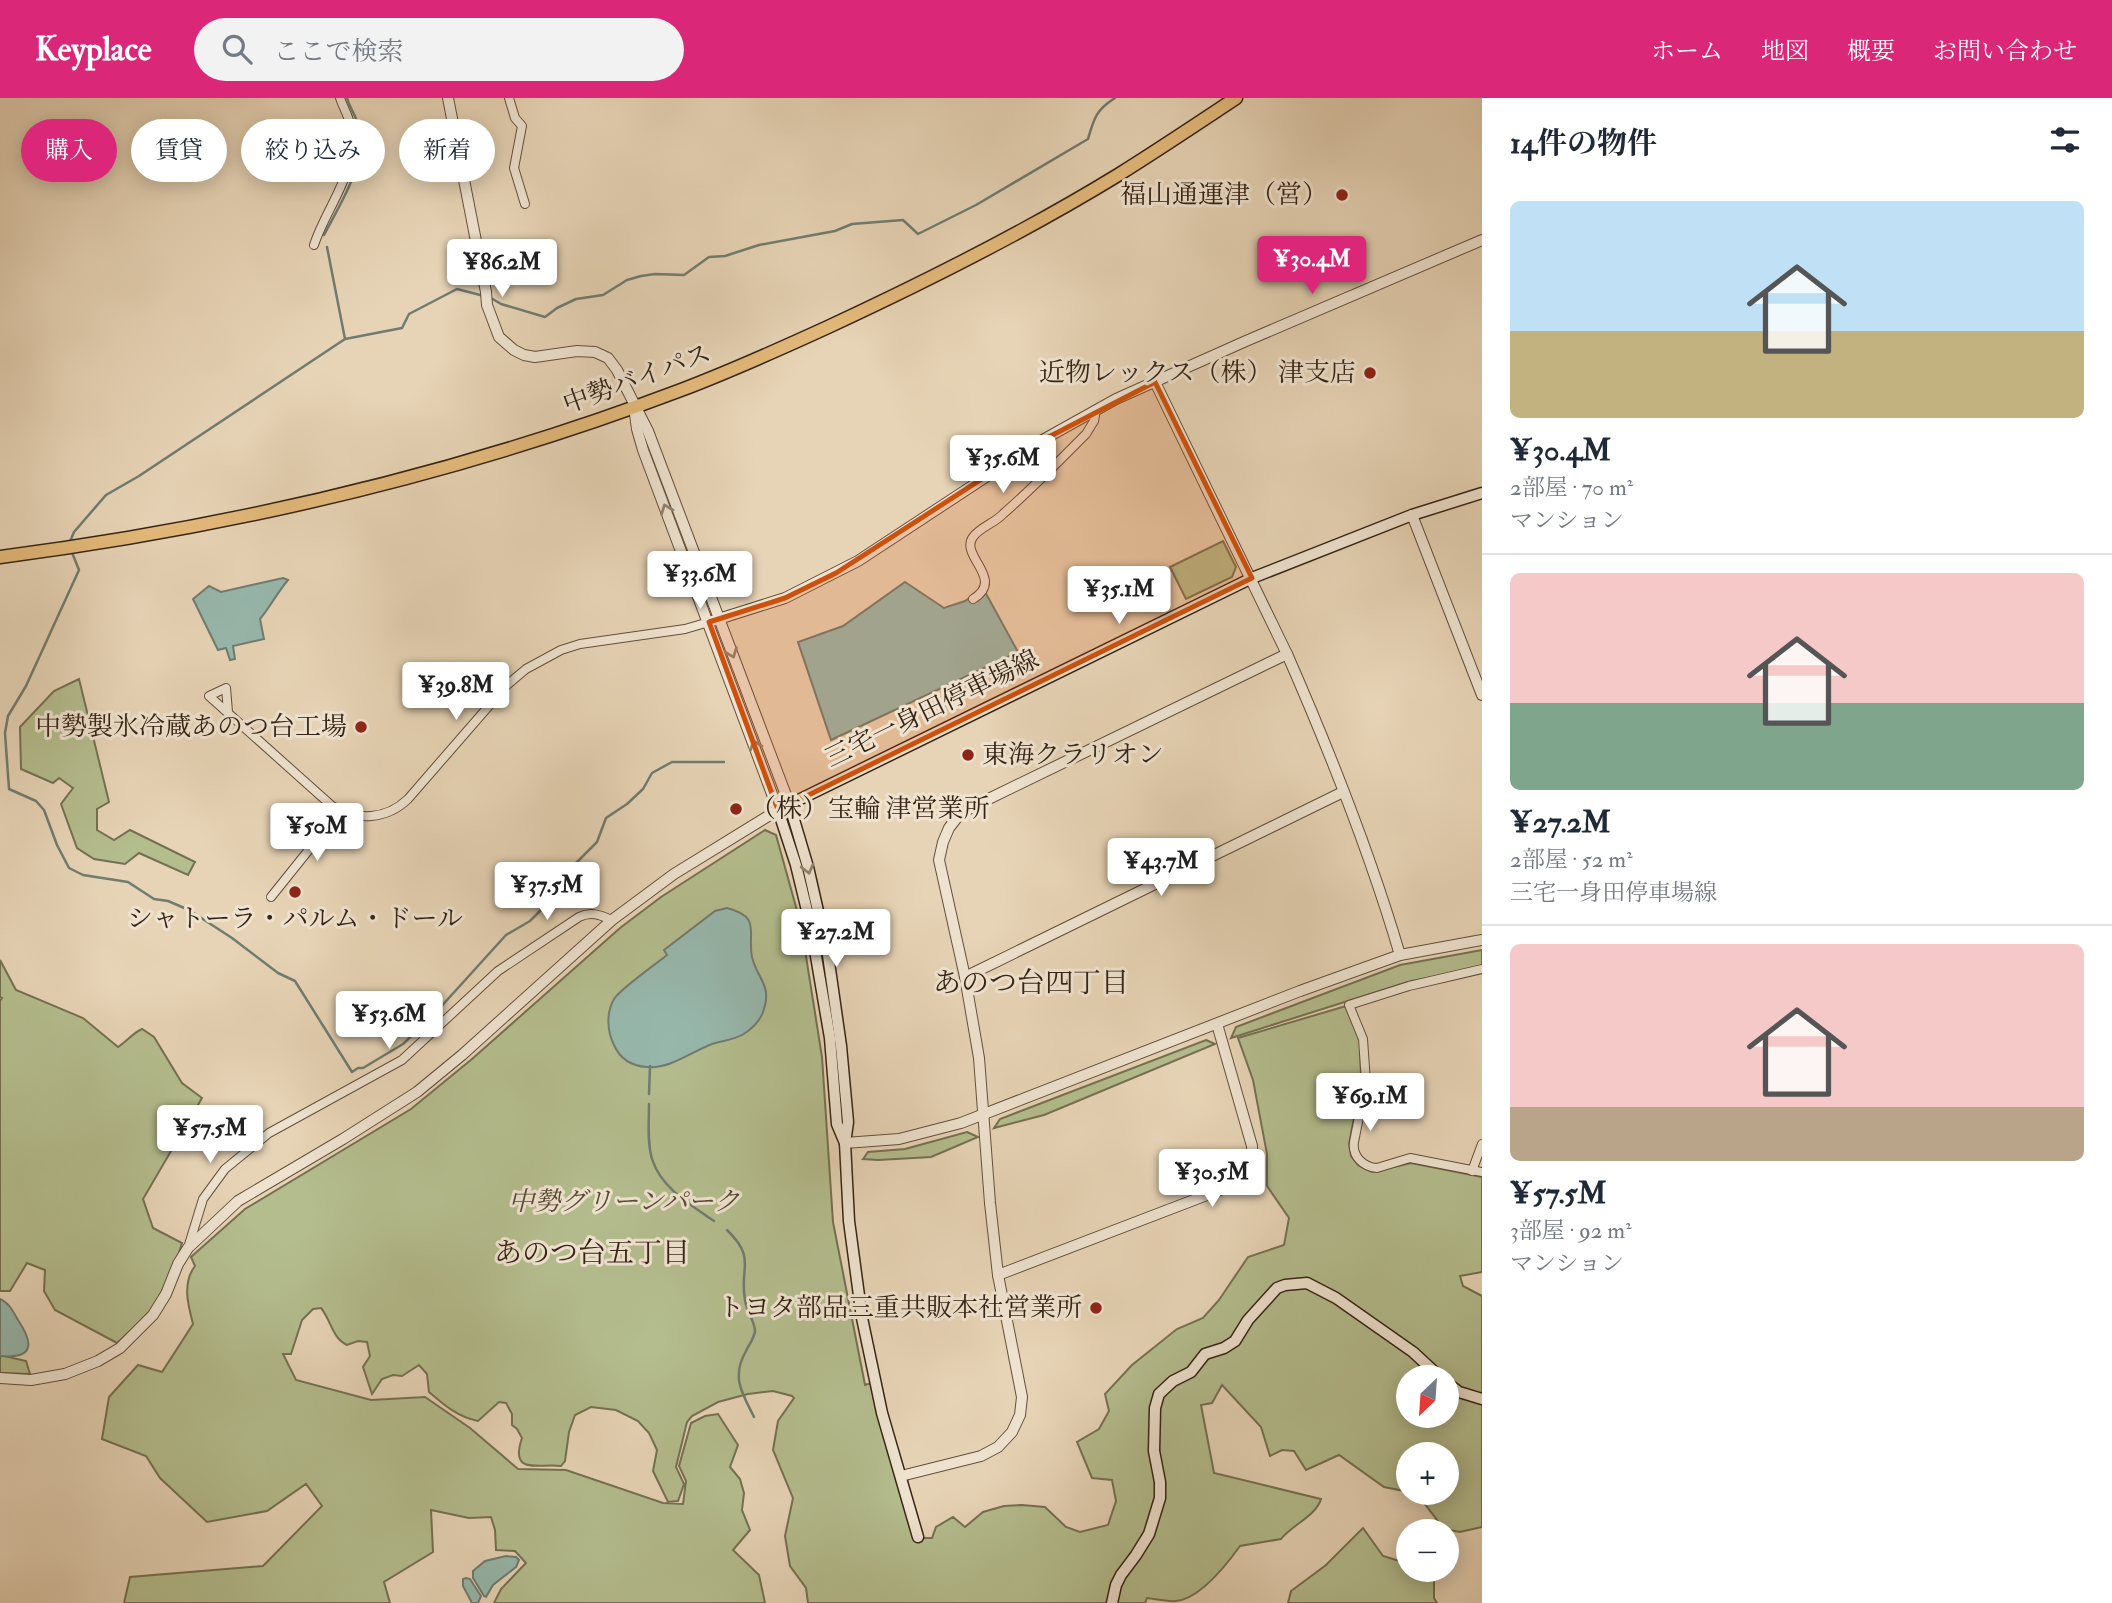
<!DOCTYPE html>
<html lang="ja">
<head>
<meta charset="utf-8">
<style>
  :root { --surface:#fff; --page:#f2f2f3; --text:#1f2937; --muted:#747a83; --line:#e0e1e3; --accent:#db2777 }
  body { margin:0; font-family:"IM FELL Double Pica","Noto Serif JP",serif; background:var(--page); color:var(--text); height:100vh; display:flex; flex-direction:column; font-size:26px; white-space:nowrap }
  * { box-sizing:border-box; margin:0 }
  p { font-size:23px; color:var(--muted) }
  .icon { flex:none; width:38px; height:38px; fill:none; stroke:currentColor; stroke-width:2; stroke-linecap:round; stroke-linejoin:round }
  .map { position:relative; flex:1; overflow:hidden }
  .panel { display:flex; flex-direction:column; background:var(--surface); width:630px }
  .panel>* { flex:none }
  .top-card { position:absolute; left:21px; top:21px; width:665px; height:63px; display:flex; gap:14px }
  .needle { width:46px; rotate:205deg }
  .fabs { position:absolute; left:1396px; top:1267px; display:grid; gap:14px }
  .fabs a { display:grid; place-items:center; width:63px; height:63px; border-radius:50%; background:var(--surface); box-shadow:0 4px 18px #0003; font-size:35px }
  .price { position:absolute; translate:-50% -60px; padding:0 16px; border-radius:7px; background:#fff; color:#222; font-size:23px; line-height:46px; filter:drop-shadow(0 2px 4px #0008) }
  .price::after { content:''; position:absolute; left:50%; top:42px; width:21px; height:16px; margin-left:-10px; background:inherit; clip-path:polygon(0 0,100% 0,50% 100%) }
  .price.active { background:var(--accent); color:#fff }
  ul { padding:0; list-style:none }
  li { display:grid; align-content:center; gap:14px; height:371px; padding:0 28px }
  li+li { border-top:2px solid var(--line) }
  li span { display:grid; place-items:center; height:217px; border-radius:10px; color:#555 }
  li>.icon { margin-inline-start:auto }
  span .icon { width:126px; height:126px; fill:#fffc; stroke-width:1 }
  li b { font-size:30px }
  h2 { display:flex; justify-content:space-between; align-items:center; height:84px; padding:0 28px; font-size:30px }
  .pill { padding:0 24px; border-radius:32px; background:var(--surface); box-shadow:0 4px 18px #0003; font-size:24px; line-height:63px }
  .pill.active { background:var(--accent); color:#fff }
  header { display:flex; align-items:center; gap:42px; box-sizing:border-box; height:98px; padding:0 35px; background:var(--accent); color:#fff }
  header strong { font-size:33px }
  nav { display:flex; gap:38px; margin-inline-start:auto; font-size:24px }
  .search { width:490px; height:63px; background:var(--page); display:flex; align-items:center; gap:18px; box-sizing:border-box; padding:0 24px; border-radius:38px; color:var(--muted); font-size:26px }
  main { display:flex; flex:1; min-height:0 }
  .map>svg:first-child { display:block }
</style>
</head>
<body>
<header>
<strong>Keyplace</strong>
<div class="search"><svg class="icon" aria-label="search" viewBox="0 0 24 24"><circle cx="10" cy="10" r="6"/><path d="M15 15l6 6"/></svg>ここで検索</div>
<nav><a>ホーム</a><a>地図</a><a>概要</a><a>お問い合わせ</a></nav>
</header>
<main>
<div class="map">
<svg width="1482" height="1505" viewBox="0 0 1482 1505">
  <rect width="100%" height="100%" fill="#e7d4b6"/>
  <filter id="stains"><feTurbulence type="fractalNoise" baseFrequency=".00286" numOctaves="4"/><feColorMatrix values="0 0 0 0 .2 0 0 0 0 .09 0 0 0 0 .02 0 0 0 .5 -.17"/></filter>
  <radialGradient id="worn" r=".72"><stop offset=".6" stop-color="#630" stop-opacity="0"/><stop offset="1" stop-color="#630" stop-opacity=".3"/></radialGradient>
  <g fill="#b4bd8e" stroke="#757051" stroke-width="2" fill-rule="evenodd">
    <path d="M1223,443L1236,469L1232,479L1186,501L1170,469Z"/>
    <path d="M79,581L109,704L97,711V732L114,742L130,732L195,764L188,777L139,755L125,766L94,761L77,750L61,706L73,690L59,680L53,685L21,671L20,629L54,593Z"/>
    <path d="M765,732L776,737L801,827L822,959L833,1124L865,1287L871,1285L916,1440H932L936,1429L953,1419L965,1429L983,1414L1004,1408L1022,1407L1045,1409L1066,1429L1080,1434L1108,1427L1116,1403L1112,1382L1092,1380L1077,1344L1099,1331L1109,1313L1105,1296L1132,1267L1177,1231L1203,1220L1219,1202L1248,1159L1284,1147L1289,1120L1267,1088V1056L1253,982L1238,940L1346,908L1360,941L1361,983L1349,1046L1351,1058L1358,1067L1372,1074L1411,1065L1482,1079V1174L1460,1178L1463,1188L1482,1198V1429L1460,1434L1444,1431L1417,1396L1411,1395H1447V1356H1409V1394L1384,1389L1339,1357L1306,1372L1294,1353L1282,1352L1270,1358L1261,1329L1222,1287L1212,1305L1201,1307L1214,1375L1321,1401C1316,1418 1292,1427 1281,1441L1240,1448C1227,1466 1200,1501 1176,1503C1167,1504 1156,1501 1147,1500L1145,1505H808L806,1490L790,1468L785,1438L793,1400L773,1352L778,1323L794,1300L792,1298L773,1293L748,1296L718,1304L692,1318L687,1324L676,1369L684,1386L678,1403L668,1404L653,1373L657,1352L649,1335L638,1323L616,1312L591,1309L575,1317L569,1334L565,1363L561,1368C539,1365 509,1378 522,1340L517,1331L512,1327V1316L506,1305L499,1304L478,1323C458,1319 444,1307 429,1294L427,1276L419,1267L402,1278L393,1277L382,1281L372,1296L363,1269L370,1258L367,1244L358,1243L347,1247C332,1240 331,1222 321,1210L313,1211L302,1222L291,1256H283L296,1282L371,1302L425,1299L470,1330L518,1371L566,1372L663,1405L683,1406L686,1383L679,1368L691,1325L705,1318L718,1316L738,1347L730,1369L740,1381L744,1395L742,1412L750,1432L733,1452L759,1477L765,1505H494L501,1491L526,1465L515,1453L496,1452L495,1432L491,1419L469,1420L431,1412L433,1454L384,1484L390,1505H124L130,1479L263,1468L322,1408L306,1386L267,1413L207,1424L160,1380L146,1358L102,1341L109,1299L138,1267L162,1274L193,1226C188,1207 182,1185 195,1168L191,1159L245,1111L411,1011L472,961L620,830L661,799ZM1409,1279H1447V1318H1409Z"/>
    <path d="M1482,852V870L1411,883L1231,940L1236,929L1400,867Z"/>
    <path d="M0,862L16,892L83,920L118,949C127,943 133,935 142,931L154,939L182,985L202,1000L143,1101L153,1130L182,1145L168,1191L147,1218L117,1245L55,1212L44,1193L45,1172L27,1165L10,1193H0V903L2,900L0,899Z"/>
    <path d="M1206,942L1215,946L1044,1017L994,1030L1000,1021Z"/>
    <path d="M967,1034L978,1039L931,1059L878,1062L863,1061L868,1054L905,1051Z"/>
    <path d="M0,1257L26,1263L30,1276L0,1275Z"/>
    <path d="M1363,1430L1383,1458L1409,1466V1472H1434V1500L1437,1505H1288L1291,1493L1326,1467Z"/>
  </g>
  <g fill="#97b8ad" stroke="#707c70" stroke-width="2">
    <path d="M283,480L288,482C277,495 270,509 260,521L264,541L233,548L235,561L230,562L226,550L218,552L193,501L209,488L221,494Z"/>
    <path d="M905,484L944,510L965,503L983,490L1018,554L831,642L798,544L843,528Z"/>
    <path d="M727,810C762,819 747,834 752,859C757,881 773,887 763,914C760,923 751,932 742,937C733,942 721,943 712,946C691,954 670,971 647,969C632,968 620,961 614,947C607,933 606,915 614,901C620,891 656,866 667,857L664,852L715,813Z"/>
    <path d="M0,1201C9,1205 13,1213 18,1222C34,1246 34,1261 0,1258Z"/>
    <path d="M506,1458L516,1459L519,1462L516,1469L493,1487L486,1499L484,1498L473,1480V1473L485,1463Z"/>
    <path d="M466,1480L470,1481L481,1498L478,1505H472L463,1488V1481Z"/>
  </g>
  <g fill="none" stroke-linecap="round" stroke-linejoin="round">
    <g stroke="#707c70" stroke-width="2.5">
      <path d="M324,137C342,102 364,72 359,30C357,19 350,11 347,0"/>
      <path d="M327,149L345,241"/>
      <path d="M491,200L501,206L545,219L557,210L576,201L603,197L627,182L641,178L655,176L684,177L709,159L725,158L759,147L835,133L852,126L903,122L918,136L976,107L1088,41C1094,20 1096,12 1115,0"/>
      <path d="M69,446L74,434L106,397L139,378L345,241L402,230L409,216L457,191L484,198"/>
      <path d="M71,452L79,472L26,588L8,618L5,635L9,691L36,703L44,712L57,747L69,770L83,777L128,784L154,801L168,803L189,812L232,840L278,875L295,883L352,974L358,970H363L403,946L438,912L506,837L530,823L542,811L550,791L597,744L606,720L627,706L643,691L652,675L672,664H724"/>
      <path d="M649,996L650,968"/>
      <path d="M649,1006C649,1024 647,1044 652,1061C661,1090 691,1107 714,1123"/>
      <path d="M727,1132C757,1161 739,1169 745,1202C746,1213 755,1223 755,1233C754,1241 749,1246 746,1253C731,1279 742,1295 754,1319"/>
    </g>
    <g stroke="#624f3c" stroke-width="10">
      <g id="minor">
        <path d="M509,0L515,20L522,28L514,70L525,106"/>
        <path d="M314,147C327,107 361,71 350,26C348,17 343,9 340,0"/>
        <path d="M973,501C1006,481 959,458 973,439C980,429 995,425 1003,416C1032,391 1059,363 1086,336L1094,323L1096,312"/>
        <path d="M228,614L226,590L209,598L332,708C357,723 386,722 408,701L507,587L526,571L561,552L580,546L685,531L709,524"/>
        <path d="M271,799L340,713"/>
        <path d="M1482,871L1409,888L1349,907L1363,941L1366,984L1354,1044C1352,1058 1363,1069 1377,1070L1410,1060L1482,1074"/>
        <path d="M1472,1073L1482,1046"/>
        <path d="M188,1150L203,1101L225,1071L269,1035L402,962L498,873L579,819C591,813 600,817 612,822"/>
      </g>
    </g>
    <g stroke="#624f3c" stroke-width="12">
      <g id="tertiary">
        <path d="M448,0L486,194L487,207L499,239L514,252L524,257L535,259L577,253L595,254L608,260L617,272L648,333L789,705"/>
        <path d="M1155,284L1287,556"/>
        <path d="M1412,417L1482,597"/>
        <path d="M709,524L785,500L858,463L1039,344L1116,301L1246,243L1482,142"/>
        <path d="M965,879L1343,694"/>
        <path d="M845,1045L899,1041L961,1025L1300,893L1400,857L1482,842"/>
        <path d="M998,1177L1233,1087C1247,1077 1253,1065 1252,1048L1217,926"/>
        <path d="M0,1280L31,1282L65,1276L98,1263L120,1250L153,1217L166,1196L178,1166L188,1150L238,1103L343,1041L417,994L462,957L612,822L674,776L778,712L643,352L637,331L634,309"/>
        <path d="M901,1378L981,1358L998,1349L1012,1334L1020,1317L1022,1299L998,1177L990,1105L979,960L965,879L939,762L943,744L949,730L959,717L972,709L1287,556C1330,654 1370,755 1400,857"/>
      </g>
    </g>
    <g stroke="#362314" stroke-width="13">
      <g id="secondary">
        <path d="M789,705L808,769L828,857L841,948L848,1024L845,1045L849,1123L862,1220L882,1315L918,1439"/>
        <path d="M845,1045L837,1026L830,940L811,829L796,767L778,712L1252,480L1412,417L1482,395"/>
        <path d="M1447,1285L1459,1294L1482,1301"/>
        <path d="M1112,1505L1116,1487L1121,1477L1136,1457L1149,1436L1160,1400V1384L1154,1353L1155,1310L1159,1296L1173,1283L1191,1274L1205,1256L1224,1250L1235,1243L1248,1222L1277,1190L1285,1187L1307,1185L1336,1200L1413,1254L1440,1279"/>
      </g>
    </g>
    <g stroke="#362314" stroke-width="15">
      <path id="trunk" d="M0,459C232,429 462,375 681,292C731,273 780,251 828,229C927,183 1025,134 1118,77C1158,52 1197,26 1236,0"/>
    </g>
    <use href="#minor" stroke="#efe3d0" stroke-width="8"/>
    <use href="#tertiary" stroke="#efe3d0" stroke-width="10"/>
    <use href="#secondary" stroke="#efe3d0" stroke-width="10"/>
    <use href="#trunk" stroke="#e4ba7b" stroke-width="12"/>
  </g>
  <defs><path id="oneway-chevron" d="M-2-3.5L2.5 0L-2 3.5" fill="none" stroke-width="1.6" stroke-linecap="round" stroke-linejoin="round" transform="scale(1.75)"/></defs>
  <g stroke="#928372">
    <use href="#oneway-chevron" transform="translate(666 411) rotate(-111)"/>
    <use href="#oneway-chevron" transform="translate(732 555) rotate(69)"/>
    <use href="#oneway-chevron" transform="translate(755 647) rotate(-110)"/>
    <use href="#oneway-chevron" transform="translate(808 771) rotate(76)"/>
  </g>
  <path fill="#cd510d" fill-opacity="0.2" stroke="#cd510d" stroke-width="5" stroke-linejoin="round" d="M1155,284L1252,480L778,712L709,524L785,500L836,475L1039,344Z"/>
  <g fill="#8f2418" stroke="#efe3d0" stroke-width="2.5">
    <circle cx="1342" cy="97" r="7"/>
    <circle cx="1370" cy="275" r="7"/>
    <circle cx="361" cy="629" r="7"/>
    <circle cx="968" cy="657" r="7"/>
    <circle cx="736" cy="711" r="7"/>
    <circle cx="295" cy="794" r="7"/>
    <circle cx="1096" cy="1210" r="7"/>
  </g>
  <g text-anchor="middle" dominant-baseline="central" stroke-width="6" stroke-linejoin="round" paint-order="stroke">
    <g font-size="26" fill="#362314" stroke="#efe3d0" text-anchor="end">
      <text x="1328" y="97">福山通運津（営）</text>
      <text x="1356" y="275">近物レックス（株） 津支店</text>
      <text x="347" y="629">中勢製氷冷蔵あのつ台工場</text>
      <text x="982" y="657" text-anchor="start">東海クラリオン</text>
      <text x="750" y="711" text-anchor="start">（株）宝輪 津営業所</text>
      <text x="295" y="821" text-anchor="middle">シャトーラ・パルム・ドール</text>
      <text x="1082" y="1210">トヨタ部品三重共販本社営業所</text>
    </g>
    <g font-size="26" fill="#362314" stroke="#efe3d0">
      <text transform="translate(637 281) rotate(-20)">中勢バイパス</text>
      <text transform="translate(932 611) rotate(-26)">三宅一身田停車場線</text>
    </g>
    <g font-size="26" font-style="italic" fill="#564a32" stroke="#efe3d0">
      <text x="624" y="1104">中勢グリーンパーク</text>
    </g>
    <g font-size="28" fill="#362314" stroke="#efe3d0">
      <text x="1031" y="885">あのつ台四丁目</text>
      <text x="592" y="1155">あのつ台五丁目</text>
    </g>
  </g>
  <rect width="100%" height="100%" filter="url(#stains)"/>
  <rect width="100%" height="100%" fill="url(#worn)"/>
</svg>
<div class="fabs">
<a><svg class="needle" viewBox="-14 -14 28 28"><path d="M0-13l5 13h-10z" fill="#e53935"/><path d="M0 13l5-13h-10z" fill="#747a83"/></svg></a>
<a>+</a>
<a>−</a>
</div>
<b class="price active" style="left:1312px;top:198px">¥30.4M</b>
<b class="price" style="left:502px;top:201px">¥86.2M</b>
<b class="price" style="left:1003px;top:397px">¥35.6M</b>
<b class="price" style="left:700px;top:513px">¥33.6M</b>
<b class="price" style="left:1119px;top:528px">¥35.1M</b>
<b class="price" style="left:456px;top:624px">¥39.8M</b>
<b class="price" style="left:317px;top:765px">¥50M</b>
<b class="price" style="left:1161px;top:800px">¥43.7M</b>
<b class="price" style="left:547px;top:824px">¥37.5M</b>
<b class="price" style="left:836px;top:871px">¥27.2M</b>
<b class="price" style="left:389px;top:953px">¥53.6M</b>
<b class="price" style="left:1370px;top:1035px">¥69.1M</b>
<b class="price" style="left:210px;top:1067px">¥57.5M</b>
<b class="price" style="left:1212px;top:1111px">¥30.5M</b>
<div class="top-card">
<a class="pill active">購入</a>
<a class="pill">賃貸</a>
<a class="pill">絞り込み</a>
<a class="pill">新着</a>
</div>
</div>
<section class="panel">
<h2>14件の物件<svg class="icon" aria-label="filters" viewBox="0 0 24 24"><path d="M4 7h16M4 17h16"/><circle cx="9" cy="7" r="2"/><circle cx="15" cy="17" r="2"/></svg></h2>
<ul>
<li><span style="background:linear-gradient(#bfe0f5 60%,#c2b280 0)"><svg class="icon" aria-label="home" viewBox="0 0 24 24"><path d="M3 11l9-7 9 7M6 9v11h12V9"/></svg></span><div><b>¥30.4M</b><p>2部屋 · 70 m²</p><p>マンション</p></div></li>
<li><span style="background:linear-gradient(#f6c9c9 60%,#7fa58c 0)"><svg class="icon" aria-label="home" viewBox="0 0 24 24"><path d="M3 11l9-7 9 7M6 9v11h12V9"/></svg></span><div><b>¥27.2M</b><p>2部屋 · 52 m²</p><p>三宅一身田停車場線</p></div></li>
<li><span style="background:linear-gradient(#f6c9c9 75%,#b9a48a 0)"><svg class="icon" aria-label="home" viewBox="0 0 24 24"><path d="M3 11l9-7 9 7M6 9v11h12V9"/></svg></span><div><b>¥57.5M</b><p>3部屋 · 92 m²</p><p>マンション</p></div></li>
</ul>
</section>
</main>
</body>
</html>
